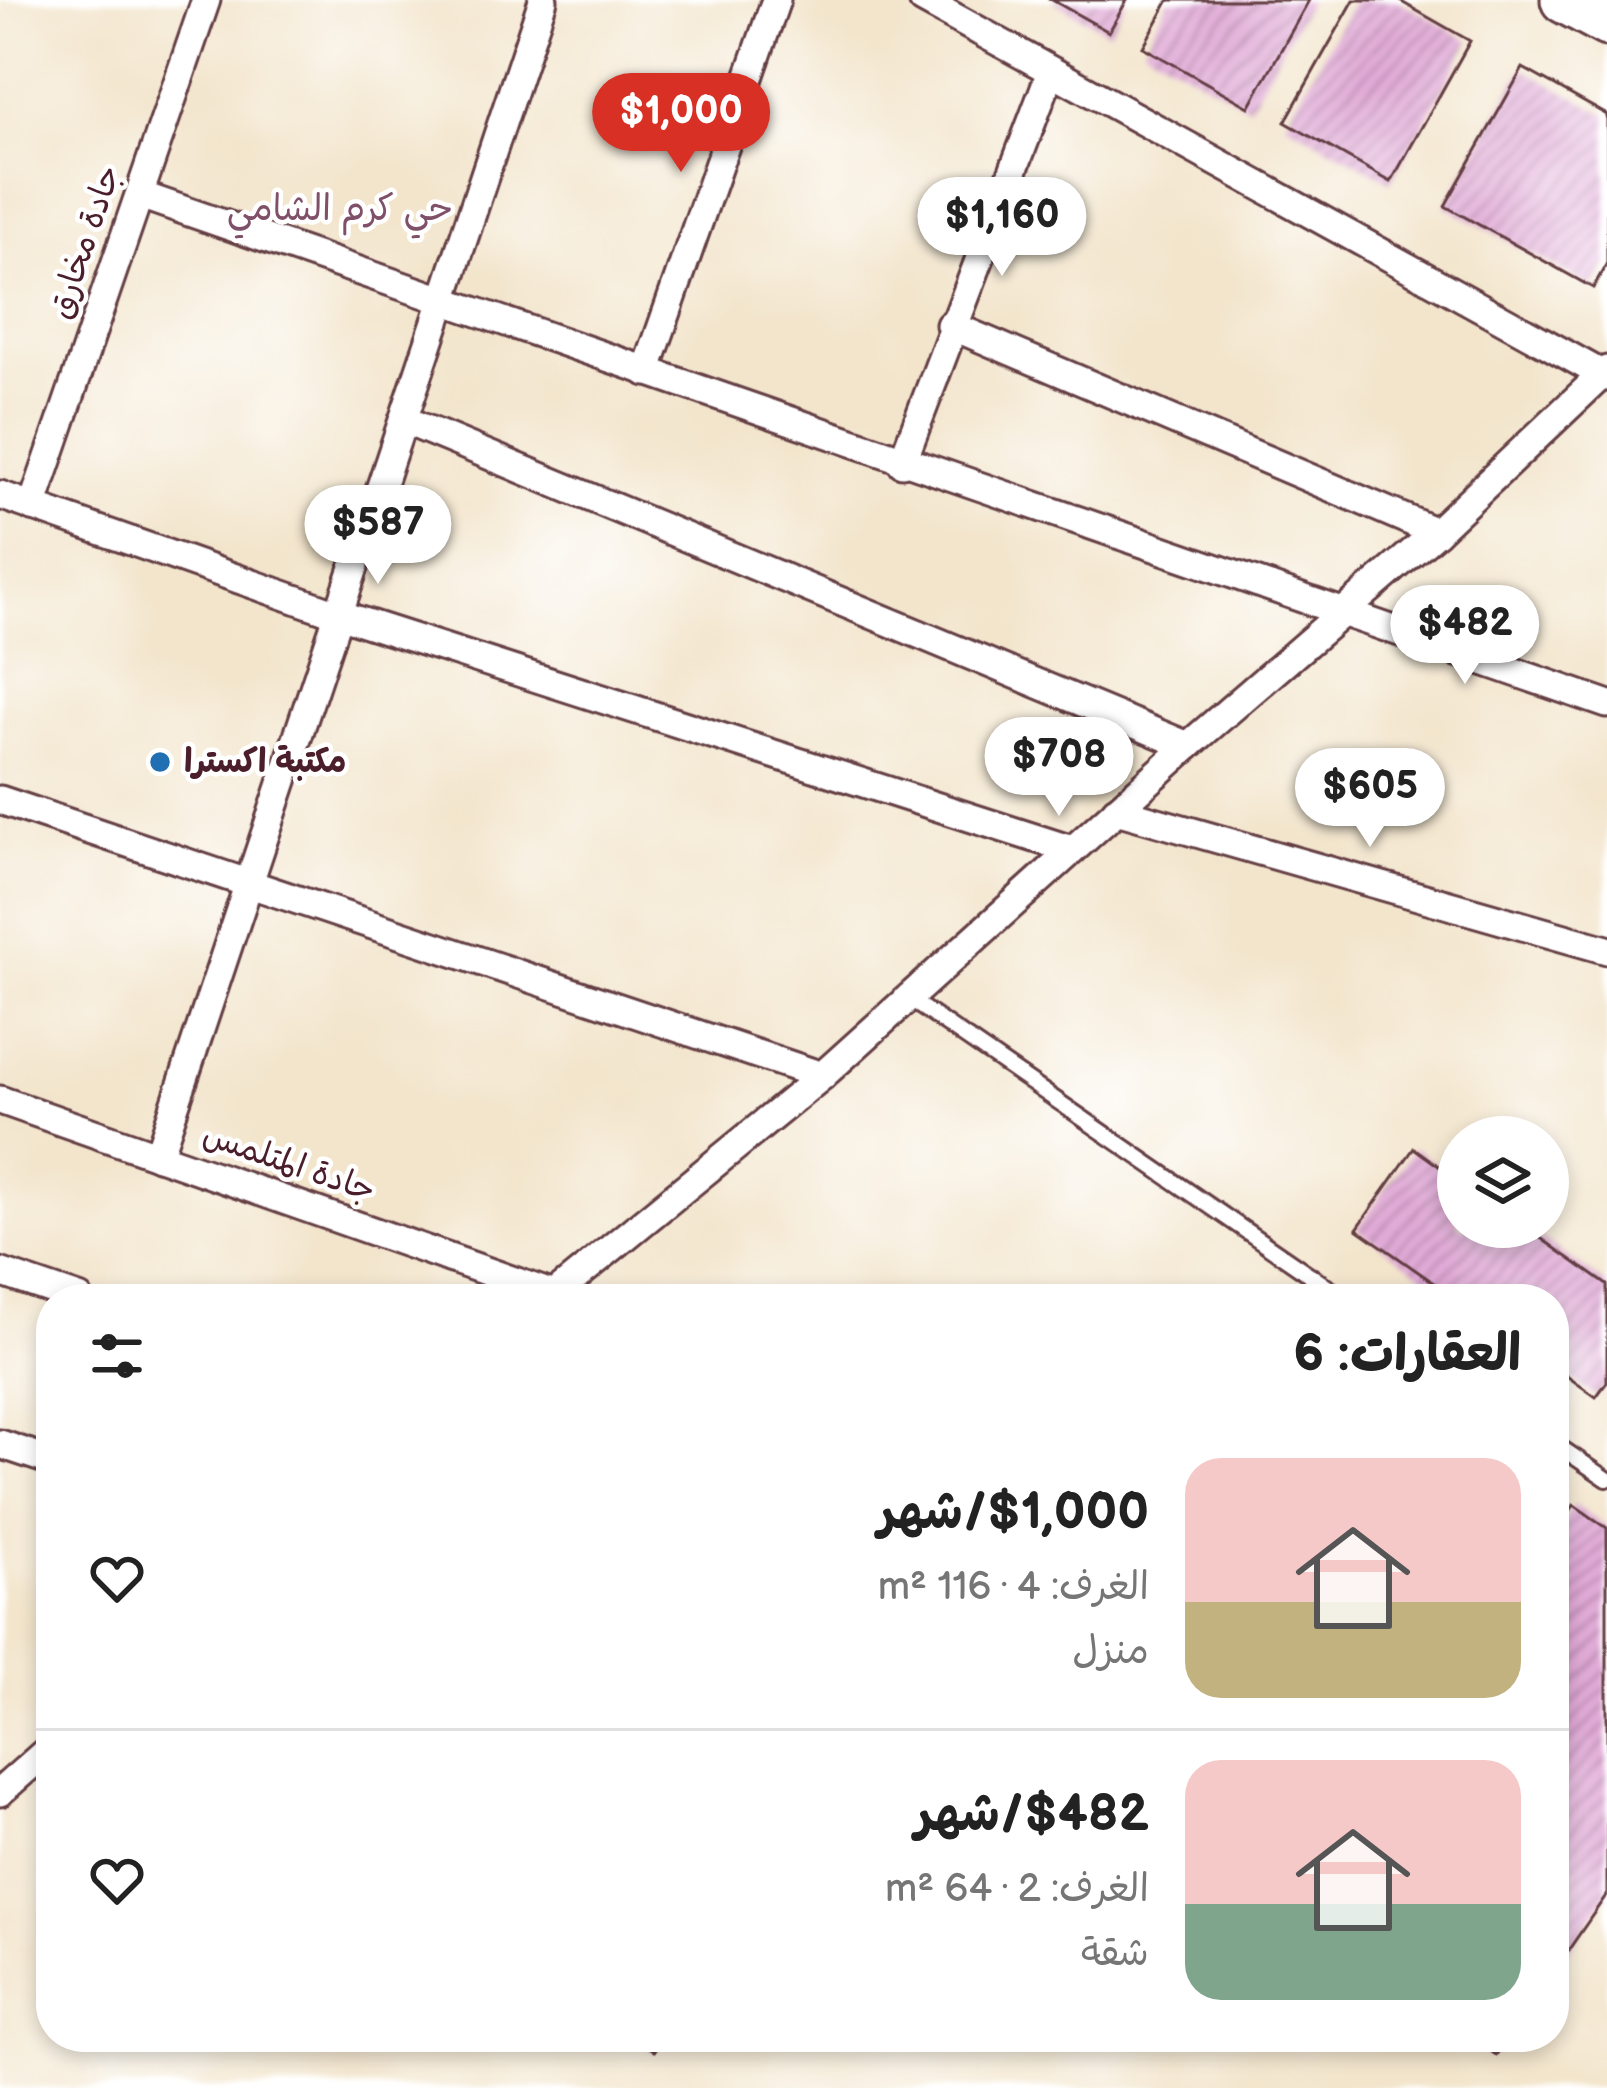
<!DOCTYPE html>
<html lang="ar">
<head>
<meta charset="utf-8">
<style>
  :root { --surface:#fff; --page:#f2f2f2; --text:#222; --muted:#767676; --line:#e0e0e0; --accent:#d93025 }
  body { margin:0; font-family:"Balsamiq Sans","Playpen Sans Arabic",sans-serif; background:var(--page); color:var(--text); direction:rtl; height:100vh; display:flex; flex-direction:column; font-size:45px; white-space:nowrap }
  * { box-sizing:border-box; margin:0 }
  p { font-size:39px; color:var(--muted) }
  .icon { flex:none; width:66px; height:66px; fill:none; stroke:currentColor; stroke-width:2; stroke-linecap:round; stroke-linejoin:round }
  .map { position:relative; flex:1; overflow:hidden; direction:ltr }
  .sheet { position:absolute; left:36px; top:1284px; width:1533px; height:768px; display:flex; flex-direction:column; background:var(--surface); border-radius:48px; box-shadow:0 6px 18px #0003; direction:rtl }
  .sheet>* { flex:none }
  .tools { position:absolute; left:1437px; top:1116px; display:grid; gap:24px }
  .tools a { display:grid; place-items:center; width:132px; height:132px; border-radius:50%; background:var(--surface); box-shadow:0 6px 18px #0003; font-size:60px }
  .price { position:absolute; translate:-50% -102px; padding:0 27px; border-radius:42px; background:#fff; color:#222; font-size:39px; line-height:78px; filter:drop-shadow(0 3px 6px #0008) }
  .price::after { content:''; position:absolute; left:50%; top:72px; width:36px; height:27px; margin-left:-18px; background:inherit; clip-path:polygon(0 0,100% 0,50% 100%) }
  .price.current { background:var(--accent); color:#fff }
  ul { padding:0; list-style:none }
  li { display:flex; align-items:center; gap:36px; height:300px; padding:0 48px }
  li+li { border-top:3px solid var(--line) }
  li span { display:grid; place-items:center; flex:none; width:336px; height:240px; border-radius:36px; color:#555 }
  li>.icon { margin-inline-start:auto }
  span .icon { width:144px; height:144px; fill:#fffc; stroke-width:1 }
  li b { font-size:51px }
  h2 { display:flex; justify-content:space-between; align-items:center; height:144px; padding:0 48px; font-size:51px }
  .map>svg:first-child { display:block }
</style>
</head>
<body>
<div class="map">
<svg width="1607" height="2088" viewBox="0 0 1607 2088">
  <defs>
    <pattern id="building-hatch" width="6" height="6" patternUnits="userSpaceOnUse" patternTransform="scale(3)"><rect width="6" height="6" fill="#e1aad7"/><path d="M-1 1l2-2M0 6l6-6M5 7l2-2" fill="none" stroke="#b88aaf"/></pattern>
  </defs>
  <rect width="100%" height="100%" fill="#fff"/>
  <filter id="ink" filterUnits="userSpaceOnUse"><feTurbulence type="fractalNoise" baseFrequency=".00833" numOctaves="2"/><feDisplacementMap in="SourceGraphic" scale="24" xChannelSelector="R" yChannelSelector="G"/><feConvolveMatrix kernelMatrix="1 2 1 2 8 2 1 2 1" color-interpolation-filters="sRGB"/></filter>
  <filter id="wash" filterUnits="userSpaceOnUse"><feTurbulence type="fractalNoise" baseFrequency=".004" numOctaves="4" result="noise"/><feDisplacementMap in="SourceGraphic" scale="48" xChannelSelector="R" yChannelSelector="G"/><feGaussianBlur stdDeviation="2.7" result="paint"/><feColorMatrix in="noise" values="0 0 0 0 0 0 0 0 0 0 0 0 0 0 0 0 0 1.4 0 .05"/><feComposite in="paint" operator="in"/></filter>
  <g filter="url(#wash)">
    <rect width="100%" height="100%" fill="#f3e5cc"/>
    <g id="blocks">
      <g fill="url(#building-hatch)">
        <path d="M1052,0H1127L1109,32Z"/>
        <path d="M1169,0H1309L1249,107L1143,47Z"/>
        <path d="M1354,0H1398L1470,41L1391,182L1285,122Z"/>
        <path d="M1523,68L1607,115V263L1593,288L1445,206Z"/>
        <path d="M1414,1148L1458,1180V1227H1525L1607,1285V1382L1596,1397L1554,1367V1299H1457L1357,1229Z"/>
        <path d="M1574,1505L1607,1528V1894L1554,1971V1535Z"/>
        <path d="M634,2037H664L654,2051Z"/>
        <path d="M1470,2037H1509L1496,2055Z"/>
      </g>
    </g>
  </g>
  <g filter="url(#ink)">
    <use href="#blocks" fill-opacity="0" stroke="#633d43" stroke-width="3"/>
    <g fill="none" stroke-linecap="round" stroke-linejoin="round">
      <g stroke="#633d43" stroke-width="20">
        <g id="service">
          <path d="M908,998L1345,1299"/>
          <path d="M1554,1443L1607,1479"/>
        </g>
      </g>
      <g stroke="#633d43" stroke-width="33">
        <g id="minor">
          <path d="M923,0L1607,377"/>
          <path d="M140,195L1607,704"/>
          <path d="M950,325L1436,532"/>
          <path d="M646,372L776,0"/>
          <path d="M404,420L1188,746"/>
          <path d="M902,463L1050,74"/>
          <path d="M0,495L335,613L1072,850"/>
          <path d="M32,507L206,0"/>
          <path d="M0,800L822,1076"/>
          <path d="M1116,810L1607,950"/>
          <path d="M0,1100L554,1295"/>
          <path d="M158,1156L543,0"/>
          <path d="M0,1272L79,1299"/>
          <path d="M549,1299L822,1076L1188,746L1436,532L1607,370"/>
          <path d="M0,1444L51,1461"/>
          <path d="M0,1792L51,1747"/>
        </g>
      </g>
      <g stroke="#633d43" stroke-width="51">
        <path id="trunk" d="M1564,0L1607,23"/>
      </g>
      <use href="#service" stroke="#fff" stroke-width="14"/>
      <use href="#minor" stroke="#fff" stroke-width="27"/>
      <use href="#trunk" stroke="#fff" stroke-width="45"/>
    </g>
  </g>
  <circle fill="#1f6fb2" stroke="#fff" stroke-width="4.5" cx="160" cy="762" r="12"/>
  <g text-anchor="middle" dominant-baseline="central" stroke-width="9" stroke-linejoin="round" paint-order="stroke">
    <g font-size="33" fill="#4a1f2b" stroke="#fff">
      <text transform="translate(85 242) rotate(-71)">جادة مخارق</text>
      <text transform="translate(289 1163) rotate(19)">جادة المتلمس</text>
    </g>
    <g font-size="33" font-weight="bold" fill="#4a1f2b" stroke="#fff" text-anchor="start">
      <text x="184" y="762">مكتبة اكسترا</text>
    </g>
    <g font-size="36" fill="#7f5067" stroke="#fff">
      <text x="340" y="209">حي كرم الشامي</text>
    </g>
  </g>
</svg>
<div class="tools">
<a><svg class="icon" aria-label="layers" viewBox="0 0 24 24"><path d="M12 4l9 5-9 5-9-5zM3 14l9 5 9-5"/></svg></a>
</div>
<b class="price current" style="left:681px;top:175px">$1,000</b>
<b class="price" style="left:1002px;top:279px">$1,160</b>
<b class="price" style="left:378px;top:587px">$587</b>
<b class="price" style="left:1465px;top:687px">$482</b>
<b class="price" style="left:1059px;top:819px">$708</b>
<b class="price" style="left:1370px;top:850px">$605</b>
<section class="sheet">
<h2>العقارات: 6<svg class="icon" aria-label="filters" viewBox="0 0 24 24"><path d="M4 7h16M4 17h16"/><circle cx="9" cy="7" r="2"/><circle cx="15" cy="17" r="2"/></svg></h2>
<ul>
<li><span style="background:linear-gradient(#f6c9c9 60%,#c2b280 0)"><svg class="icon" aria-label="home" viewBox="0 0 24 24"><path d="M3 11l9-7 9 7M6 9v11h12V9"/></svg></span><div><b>$1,000/شهر</b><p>الغرف: 4 · 116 m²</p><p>منزل</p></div><svg class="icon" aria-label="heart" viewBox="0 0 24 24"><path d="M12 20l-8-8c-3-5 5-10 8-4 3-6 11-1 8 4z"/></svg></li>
<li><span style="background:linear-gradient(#f6c9c9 60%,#7fa58c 0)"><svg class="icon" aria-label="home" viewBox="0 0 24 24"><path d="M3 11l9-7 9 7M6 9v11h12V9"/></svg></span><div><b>$482/شهر</b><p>الغرف: 2 · 64 m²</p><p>شقة</p></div><svg class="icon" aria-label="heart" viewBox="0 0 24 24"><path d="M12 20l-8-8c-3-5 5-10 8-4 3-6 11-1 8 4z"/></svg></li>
</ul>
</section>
</div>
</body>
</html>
